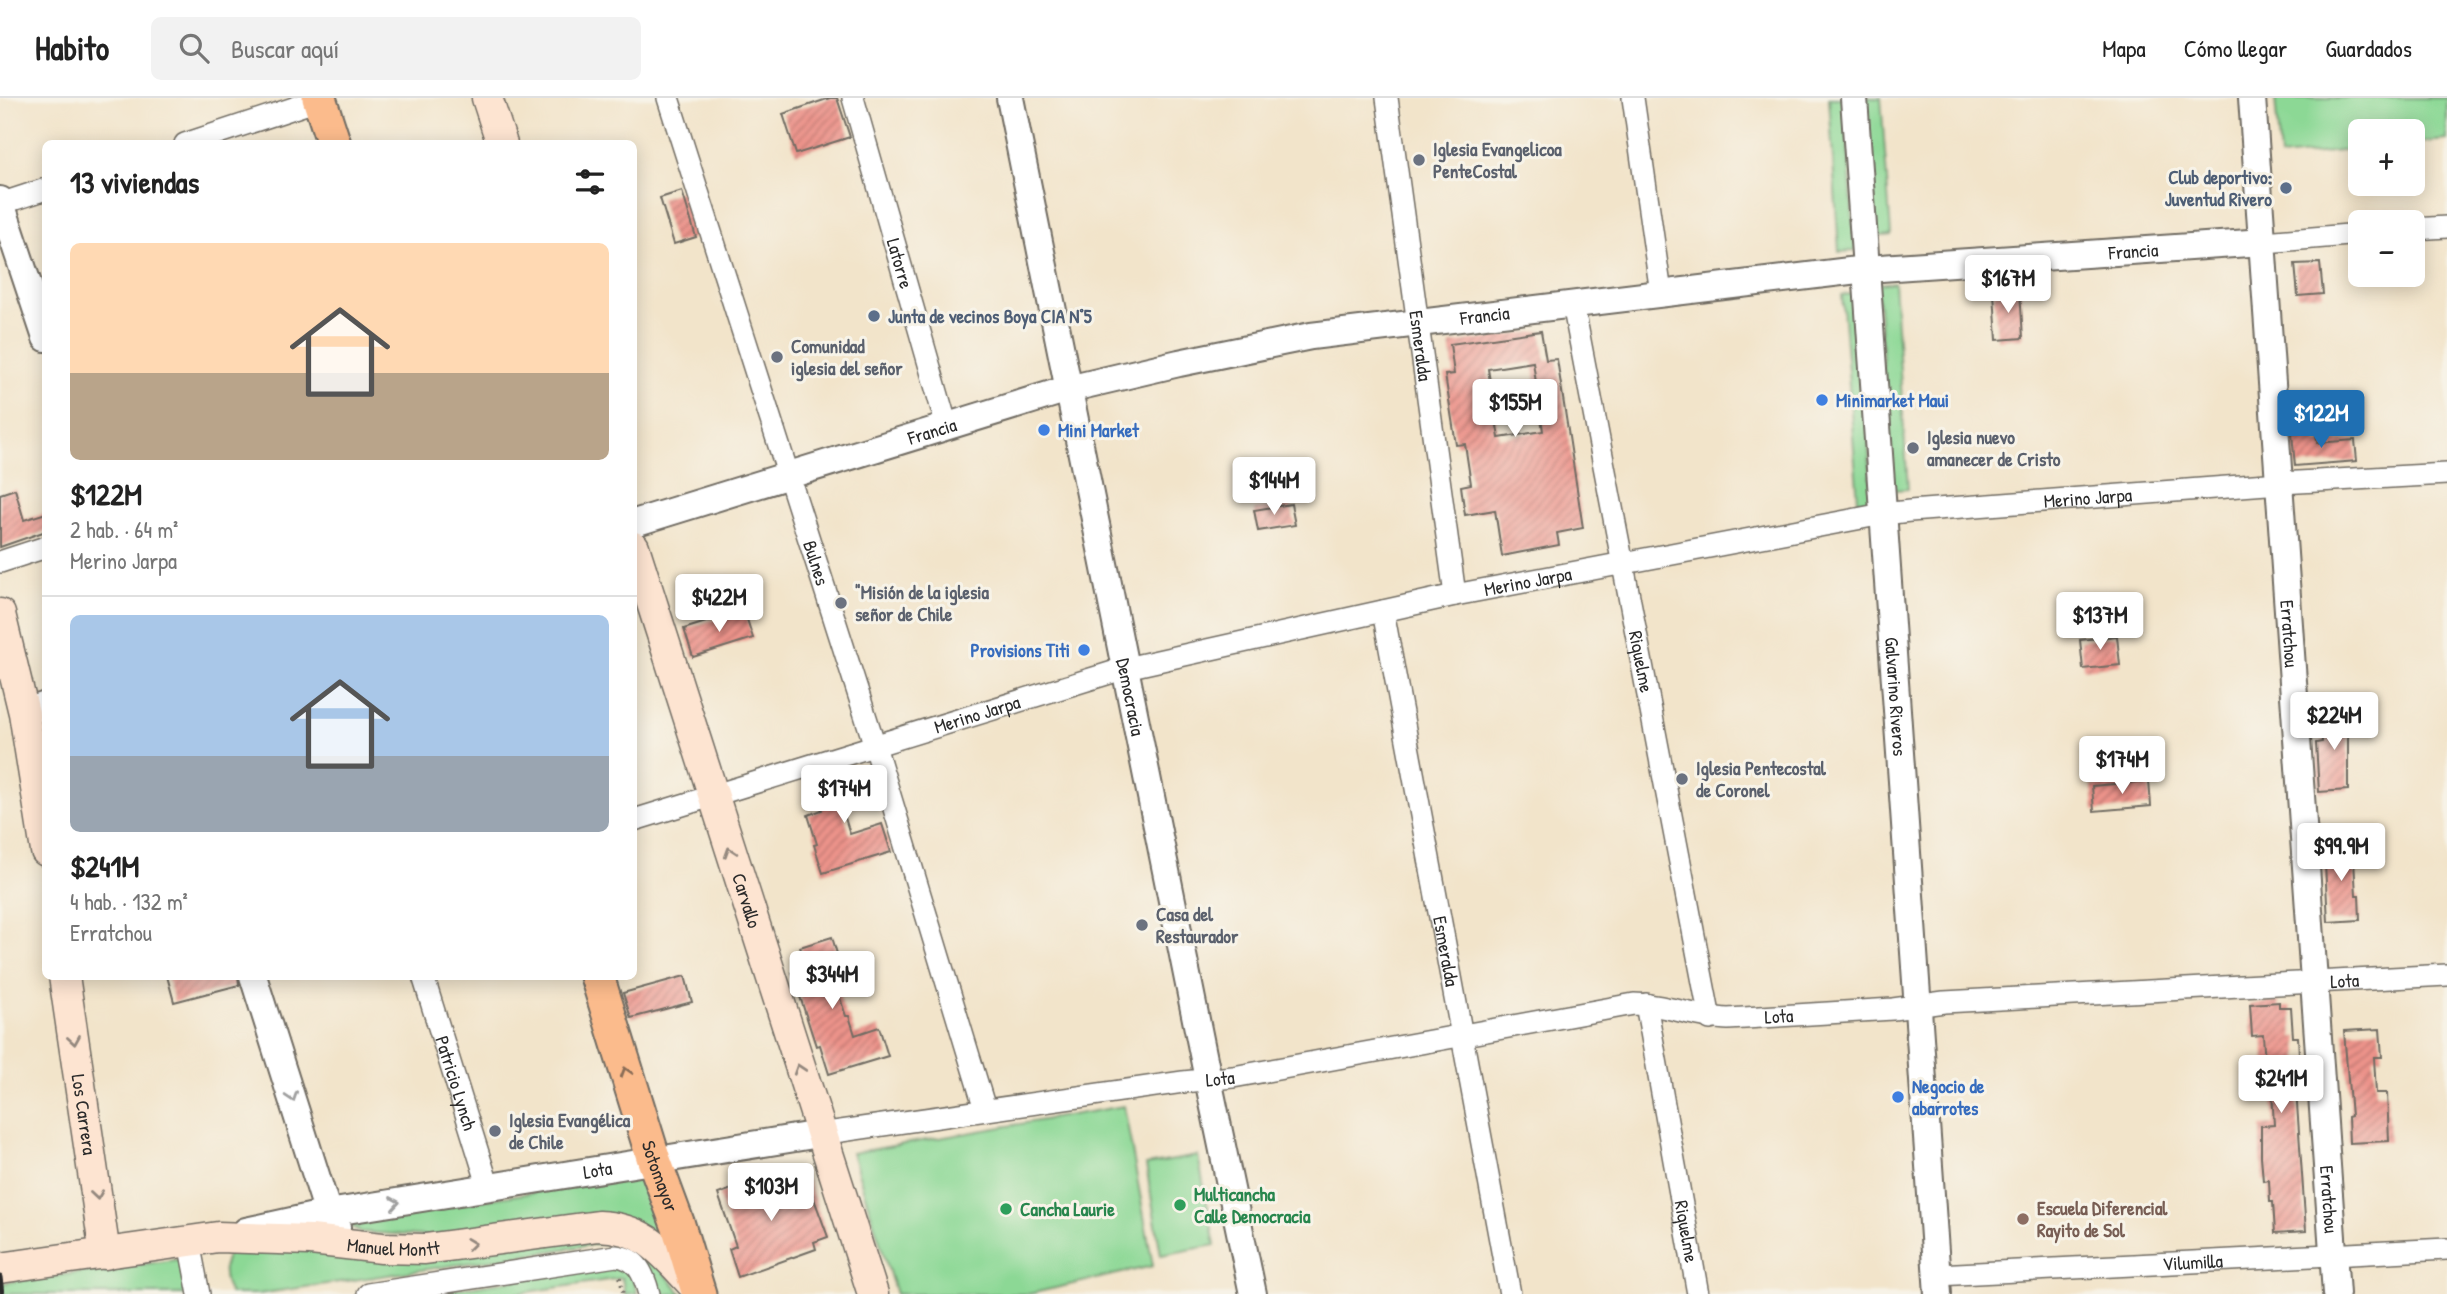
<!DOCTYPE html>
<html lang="es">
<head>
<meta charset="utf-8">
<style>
  :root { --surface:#fff; --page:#f2f2f2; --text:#222; --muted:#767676; --line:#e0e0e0; --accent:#1f6fb2 }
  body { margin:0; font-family:"Patrick Hand",sans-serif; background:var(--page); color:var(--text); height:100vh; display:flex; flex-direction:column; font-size:26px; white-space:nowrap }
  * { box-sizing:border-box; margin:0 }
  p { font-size:23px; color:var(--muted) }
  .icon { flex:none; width:38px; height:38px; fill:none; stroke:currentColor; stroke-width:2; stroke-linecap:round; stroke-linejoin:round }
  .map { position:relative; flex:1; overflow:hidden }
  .side { position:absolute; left:42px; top:42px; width:595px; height:840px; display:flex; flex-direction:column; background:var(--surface); border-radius:10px; box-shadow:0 4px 18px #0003 }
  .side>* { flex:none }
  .tools { position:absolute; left:2348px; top:21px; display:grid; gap:14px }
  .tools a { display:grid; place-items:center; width:77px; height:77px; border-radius:10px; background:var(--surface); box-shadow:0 4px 18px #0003; font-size:35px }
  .price { position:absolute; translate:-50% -60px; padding:0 16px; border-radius:7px; background:#fff; color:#222; font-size:23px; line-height:46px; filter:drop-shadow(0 2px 4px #0008) }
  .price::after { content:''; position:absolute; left:50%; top:42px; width:21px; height:16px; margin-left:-10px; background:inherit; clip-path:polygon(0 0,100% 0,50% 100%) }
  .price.on { background:var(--accent); color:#fff }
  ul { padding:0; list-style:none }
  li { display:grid; align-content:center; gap:14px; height:371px; padding:0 28px }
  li+li { border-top:2px solid var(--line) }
  li span { display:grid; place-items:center; height:217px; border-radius:10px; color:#555 }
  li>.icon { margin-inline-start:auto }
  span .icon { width:126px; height:126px; fill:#fffc; stroke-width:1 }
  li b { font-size:30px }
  h2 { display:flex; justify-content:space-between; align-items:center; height:84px; padding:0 28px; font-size:30px }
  header { display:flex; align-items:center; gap:42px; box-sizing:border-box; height:98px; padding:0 35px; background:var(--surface); border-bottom:2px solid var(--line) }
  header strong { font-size:33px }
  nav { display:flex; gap:38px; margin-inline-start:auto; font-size:24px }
  .search { width:490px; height:63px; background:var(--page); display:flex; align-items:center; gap:18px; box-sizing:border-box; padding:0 24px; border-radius:10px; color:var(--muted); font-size:26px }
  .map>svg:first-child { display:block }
</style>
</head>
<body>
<header>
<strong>Habito</strong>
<div class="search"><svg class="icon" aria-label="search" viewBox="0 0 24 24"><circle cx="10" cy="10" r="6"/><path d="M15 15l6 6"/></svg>Buscar aquí</div>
<nav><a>Mapa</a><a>Cómo llegar</a><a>Guardados</a></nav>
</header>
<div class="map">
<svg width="2447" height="1196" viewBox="0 0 2447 1196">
  <defs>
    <pattern id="building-hatch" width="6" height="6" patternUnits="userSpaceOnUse" patternTransform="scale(1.75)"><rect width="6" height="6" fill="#ec938a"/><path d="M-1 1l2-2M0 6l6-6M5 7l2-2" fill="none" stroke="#bf7871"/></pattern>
  </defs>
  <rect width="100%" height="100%" fill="#f7f3e8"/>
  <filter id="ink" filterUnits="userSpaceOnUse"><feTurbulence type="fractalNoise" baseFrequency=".0143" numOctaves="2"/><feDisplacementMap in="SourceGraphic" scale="14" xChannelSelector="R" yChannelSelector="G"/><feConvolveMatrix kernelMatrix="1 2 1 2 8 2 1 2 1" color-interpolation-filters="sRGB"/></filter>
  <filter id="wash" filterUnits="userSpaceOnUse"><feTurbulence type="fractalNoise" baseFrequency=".00686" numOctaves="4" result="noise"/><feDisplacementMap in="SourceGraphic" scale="28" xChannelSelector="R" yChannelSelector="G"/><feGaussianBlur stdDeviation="1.57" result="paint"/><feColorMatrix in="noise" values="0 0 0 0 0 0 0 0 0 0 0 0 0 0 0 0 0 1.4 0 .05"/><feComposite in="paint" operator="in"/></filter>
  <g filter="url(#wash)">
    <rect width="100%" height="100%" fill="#f2e4ca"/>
    <g fill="#8cd895" stroke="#5c8260" stroke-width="2">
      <path d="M1829,0H1845L1855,153L1839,154Z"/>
      <path d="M1864,0H1881L1891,137L1873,139Z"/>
      <path d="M2275,0H2447V42L2413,45V33H2361V51L2280,59Z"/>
      <path d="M1894,184L1908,391L1893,392L1877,186Z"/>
      <path d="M1859,195L1872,402L1858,403L1842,197Z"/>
      <path d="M1124,1008L1153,1168L1029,1196H896L852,1055Z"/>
      <path d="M1198,1058L1215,1147L1161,1157L1146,1067Z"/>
      <path d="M642,1077L673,1140L442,1139L361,1134L347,1127V1124Z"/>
      <path d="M614,1138L637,1142L682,1196H653C642,1165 646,1154 612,1144L258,1196H230C223,1183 220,1164 231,1153Z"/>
      <path d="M181,1161L190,1166L194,1196H2V1185Z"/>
      <path d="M619,1166L632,1176L637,1195L625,1196L622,1180L513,1196H423Z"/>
    </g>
    <g id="blocks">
      <g fill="url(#building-hatch)" fill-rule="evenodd">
        <path d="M830,0H837L850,39L796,56L783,16Z"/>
        <path d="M682,93L696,139L674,146L660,100Z"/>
        <path d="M2320,165L2323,196L2298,198L2295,166Z"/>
        <path d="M2020,193L2023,240L1997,242L1994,195Z"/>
        <path d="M1541,233L1546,262L1557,261L1583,430L1557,435L1559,447L1502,458L1495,412L1465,417L1461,388L1471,386L1465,346L1456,347L1445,277L1454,276L1450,246ZM1533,264L1543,333L1499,340L1488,271Z"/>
        <path d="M2316,333L2317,345L2355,342L2357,363L2295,368L2292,335Z"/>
        <path d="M15,391L24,422L46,415V433L0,449V396Z"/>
        <path d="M1291,406L1295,427L1258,433L1254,412Z"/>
        <path d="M744,512L753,540L693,559L684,531Z"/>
        <path d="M2117,538L2120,567L2083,571L2080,542Z"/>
        <path d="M2351,614L2353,635H2348V692L2319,694L2316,645L2322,644L2320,616Z"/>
        <path d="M861,672L869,698L841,707L850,736L882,726L891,754L823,775L814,747L817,746L808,717L822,712L814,686Z"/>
        <path d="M2149,683L2151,708L2094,713L2092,688Z"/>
        <path d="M2353,745L2356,797H2359L2360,822L2328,824L2324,746Z"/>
        <path d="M832,839L838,859L835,860L843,886L836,888L846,918H849L855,937L879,929L888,958L829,976L820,947L816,948L792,874L802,871L799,859L803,858L800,849Z"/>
        <path d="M167,878H238L239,887L174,904Z"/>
        <path d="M685,878L692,904L631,920L623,895Z"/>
        <path d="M2279,904V909H2291L2293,939H2298L2301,992H2296L2306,1133L2275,1135L2273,1104H2270L2269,1082L2263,1083L2261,1058V1028L2274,1027L2272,993L2259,994L2257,966H2265L2263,937L2252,938L2250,906Z"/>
        <path d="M2380,931L2382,959H2374L2376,995H2387L2389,1043L2349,1045L2348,1019L2351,1018L2344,933Z"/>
        <path d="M796,1078L800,1085L807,1082L828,1139L814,1144L816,1151L738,1179L729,1151L736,1148L718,1096L759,1081L763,1091Z"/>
      </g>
    </g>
  </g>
  <g filter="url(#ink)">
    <use href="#blocks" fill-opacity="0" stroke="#716c63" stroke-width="2"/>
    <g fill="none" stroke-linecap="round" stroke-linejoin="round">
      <g stroke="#716c63" stroke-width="24">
        <g id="minor">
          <path id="s1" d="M668,0L875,648L985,1011"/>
          <path id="s2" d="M853,0L947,329"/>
          <path id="s3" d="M1387,0L1455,497"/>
          <path d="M1633,0L1661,195"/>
          <path d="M185,46L324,0"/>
          <path d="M0,106L46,91"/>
          <path d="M2413,131L2447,129"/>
          <path d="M2264,144L2361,136"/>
          <path id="s4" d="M1573,206L1710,921"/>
          <path d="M0,464L46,449"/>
          <path id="s5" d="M1383,513L1510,1196"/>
          <path id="s6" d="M634,722L1126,570L1455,497L1883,416L1910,413L2280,385L2447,376"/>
          <path id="s7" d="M423,878L489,1090"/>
          <path id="s8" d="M1646,906L1698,1196"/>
          <path id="s9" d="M820,1036L1183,984L1233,979L1634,906C1666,906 1696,920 1728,921L1893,911L1944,904L2447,877"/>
          <path d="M189,1144L199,1196"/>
          <path id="s10" d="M1937,1177L2447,1151"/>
          <path d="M368,1196L616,1158C638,1160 644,1177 649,1196"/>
        </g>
      </g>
      <g stroke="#716c63" stroke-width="30">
        <g id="tertiary">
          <path id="s11" d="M1010,0L1208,981L1253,1196"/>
          <path id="s12" d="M1854,0L1938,1196"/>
          <path id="s13" d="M2252,0L2336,1196"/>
          <path d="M0,102L46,240"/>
          <path id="s14" d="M634,425L1068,291L1179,265L1311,238L1866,171L2264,144"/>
          <path d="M24,615L46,607"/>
          <path d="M253,878L328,1115L337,1129"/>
          <path id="s15" d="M246,1133L328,1115L820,1036"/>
        </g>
      </g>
      <g stroke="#716c63" stroke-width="33">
        <g id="secondary">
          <path d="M487,0L502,46"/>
          <path id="s16" d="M634,449L873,1196"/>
          <path d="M0,516L24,615L46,753"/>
          <path id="s17" d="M64,878L105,1156"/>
          <path id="s18" d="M0,1170L218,1139L311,1142L382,1150L425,1151L598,1128C649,1130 665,1158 697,1191"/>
        </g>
      </g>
      <g stroke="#716c63" stroke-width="37">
        <g id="primary">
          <path d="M319,0L334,46"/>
          <path id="s19" d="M597,878L654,1062L678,1127L699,1196"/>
        </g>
      </g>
      <path stroke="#716c63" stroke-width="3.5" stroke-dasharray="2 5" stroke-linecap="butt" d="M620,1179L623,1196"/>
      <use href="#minor" stroke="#fff" stroke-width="21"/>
      <use href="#tertiary" stroke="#fff" stroke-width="26"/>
      <use href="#secondary" stroke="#fde4d1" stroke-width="30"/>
      <use href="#primary" stroke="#fbbb8c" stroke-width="33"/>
      <path stroke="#2b2b2b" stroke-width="5" d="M0,1179L2,1196"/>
    </g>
    <defs><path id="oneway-chevron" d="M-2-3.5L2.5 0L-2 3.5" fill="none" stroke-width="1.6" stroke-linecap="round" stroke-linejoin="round" transform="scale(1.75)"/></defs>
    <g stroke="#94887e">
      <use href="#oneway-chevron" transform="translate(730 754) rotate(-108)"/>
      <use href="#oneway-chevron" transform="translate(74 942) rotate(81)"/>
      <use href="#oneway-chevron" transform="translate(799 971) rotate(-108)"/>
      <use href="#oneway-chevron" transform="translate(97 1097) rotate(82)"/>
      <use href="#oneway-chevron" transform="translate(471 1146) rotate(-7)"/>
    </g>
    <use stroke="#896c57" href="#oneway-chevron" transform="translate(626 974) rotate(-107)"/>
    <g stroke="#a0a0a0">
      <use href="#oneway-chevron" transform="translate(292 999) rotate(72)"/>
      <use href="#oneway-chevron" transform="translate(395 1105) rotate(-9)"/>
    </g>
  </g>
  <g fill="#6b7280" stroke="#f7f3e8" stroke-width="2.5">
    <circle cx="1419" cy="62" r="7"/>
    <circle cx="777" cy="259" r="7"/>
    <circle cx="1913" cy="350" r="7"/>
    <circle cx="841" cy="505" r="7"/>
    <circle cx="1682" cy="681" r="7"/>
    <circle cx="1142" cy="827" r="7"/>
    <circle cx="495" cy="1033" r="7"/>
  </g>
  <g fill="#5c6f8a" stroke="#f7f3e8" stroke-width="2.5">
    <circle cx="2286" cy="90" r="7"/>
    <circle cx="874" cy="218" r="7"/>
  </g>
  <g fill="#3f7fe0" stroke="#f7f3e8" stroke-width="2.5">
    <circle cx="1822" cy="302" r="7"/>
    <circle cx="1044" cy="332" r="7"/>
    <circle cx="1084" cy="552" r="7"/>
    <circle cx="1898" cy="999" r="7"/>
  </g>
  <g fill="#2e9e5b" stroke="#f7f3e8" stroke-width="2.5">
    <circle cx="1180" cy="1107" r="7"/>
    <circle cx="1006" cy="1111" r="7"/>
  </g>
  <circle fill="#8d6e63" stroke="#f7f3e8" stroke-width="2.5" cx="2023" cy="1121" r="7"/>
  <g text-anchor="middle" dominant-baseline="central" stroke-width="6" stroke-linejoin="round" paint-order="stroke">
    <g font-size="19" font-weight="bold" fill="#5b616d" stroke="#f7f3e8" text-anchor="start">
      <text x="1433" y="51">Iglesia Evangelicoa<tspan x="1433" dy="22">PenteCostal</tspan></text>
      <text x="791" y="248">Comunidad<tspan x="791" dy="22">iglesia del señor</tspan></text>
      <text x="1927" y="339">Iglesia nuevo<tspan x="1927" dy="22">amanecer de Cristo</tspan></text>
      <text x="855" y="494">"Misión de la iglesia<tspan x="855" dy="22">señor de Chile</tspan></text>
      <text x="1696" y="670">Iglesia Pentecostal<tspan x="1696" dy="22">de Coronel</tspan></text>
      <text x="1156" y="816">Casa del<tspan x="1156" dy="22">Restaurador</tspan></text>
      <text x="509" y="1022">Iglesia Evangélica<tspan x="509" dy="22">de Chile</tspan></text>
    </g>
    <g font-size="19" font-weight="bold" fill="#4e5e75" stroke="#f7f3e8" text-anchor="end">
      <text x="2272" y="79">Club deportivo:<tspan x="2272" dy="22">Juventud Rivero</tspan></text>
      <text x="888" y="218" text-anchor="start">Junta de vecinos Boya CIA N°5</text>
    </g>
    <g font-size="19" fill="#2b2b2b" stroke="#f7f3e8">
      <text stroke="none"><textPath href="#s14" startOffset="1530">Francia</textPath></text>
      <text stroke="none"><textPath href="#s2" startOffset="172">Latorre</textPath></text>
      <text stroke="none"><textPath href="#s14" startOffset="878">Francia</textPath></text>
      <text stroke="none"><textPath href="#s3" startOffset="250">Esmeralda</textPath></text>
      <text stroke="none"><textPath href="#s14" startOffset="312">Francia</textPath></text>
      <text stroke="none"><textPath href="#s6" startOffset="1493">Merino Jarpa</textPath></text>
      <text stroke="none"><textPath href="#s1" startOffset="488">Bulnes</textPath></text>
      <text stroke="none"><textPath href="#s6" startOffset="926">Merino Jarpa</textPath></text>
      <text stroke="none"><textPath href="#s13" startOffset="537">Erratchou</textPath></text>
      <text stroke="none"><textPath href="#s4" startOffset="364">Riquelme</textPath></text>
      <text stroke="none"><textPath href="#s11" startOffset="611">Democracia</textPath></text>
      <text stroke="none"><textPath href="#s12" startOffset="600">Galvarino Riveros</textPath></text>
      <text stroke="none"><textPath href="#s6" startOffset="359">Merino Jarpa</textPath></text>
      <text stroke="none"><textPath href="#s16" startOffset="371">Carvallo</textPath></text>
      <text stroke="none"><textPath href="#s5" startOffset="346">Esmeralda</textPath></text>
      <text stroke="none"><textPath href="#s9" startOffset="1538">Lota</textPath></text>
      <text stroke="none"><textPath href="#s9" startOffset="971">Lota</textPath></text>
      <text stroke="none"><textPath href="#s9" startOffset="404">Lota</textPath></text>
      <text stroke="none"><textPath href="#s7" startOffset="112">Patricio Lynch</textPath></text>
      <text stroke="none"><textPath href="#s17" startOffset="140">Los Carrera</textPath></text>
      <text stroke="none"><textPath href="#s15" startOffset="357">Lota</textPath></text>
      <text stroke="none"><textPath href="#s19" startOffset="210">Sotomayor</textPath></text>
      <text stroke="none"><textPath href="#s13" startOffset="1104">Erratchou</textPath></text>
      <text stroke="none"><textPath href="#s8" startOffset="231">Riquelme</textPath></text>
      <text stroke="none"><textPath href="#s18" startOffset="396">Manuel Montt</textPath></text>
      <text stroke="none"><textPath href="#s10" startOffset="256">Vilumilla</textPath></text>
    </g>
    <g font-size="19" font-weight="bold" fill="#366cbe" stroke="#f7f3e8" text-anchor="start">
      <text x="1836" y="302">Minimarket Maui</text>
      <text x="1058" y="332">Mini Market</text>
      <text x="1070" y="552" text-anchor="end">Provisions Titi</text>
      <text x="1912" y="988">Negocio de<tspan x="1912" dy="22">abarrotes</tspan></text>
    </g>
    <g font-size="19" font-weight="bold" fill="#27864d" stroke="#f7f3e8" text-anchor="start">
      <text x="1194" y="1096">Multicancha<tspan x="1194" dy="22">Calle Democracia</tspan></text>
      <text x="1020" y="1111">Cancha Laurie</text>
    </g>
    <g font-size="19" font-weight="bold" fill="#785e54" stroke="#f7f3e8" text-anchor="start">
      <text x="2037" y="1110">Escuela Diferencial<tspan x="2037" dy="22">Rayito de Sol</tspan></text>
    </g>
  </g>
</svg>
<div class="tools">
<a>+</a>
<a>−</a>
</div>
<b class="price" style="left:2008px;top:217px">$167M</b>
<b class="price" style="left:1515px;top:341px">$155M</b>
<b class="price on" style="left:2321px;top:352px">$122M</b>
<b class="price" style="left:1274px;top:419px">$144M</b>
<b class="price" style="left:719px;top:536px">$422M</b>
<b class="price" style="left:2100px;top:554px">$137M</b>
<b class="price" style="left:2334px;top:654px">$224M</b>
<b class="price" style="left:2122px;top:698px">$174M</b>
<b class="price" style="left:844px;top:727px">$174M</b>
<b class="price" style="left:2341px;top:785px">$99.9M</b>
<b class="price" style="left:832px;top:913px">$344M</b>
<b class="price" style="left:2281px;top:1017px">$241M</b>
<b class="price" style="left:771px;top:1125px">$103M</b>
<section class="side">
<h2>13 viviendas<svg class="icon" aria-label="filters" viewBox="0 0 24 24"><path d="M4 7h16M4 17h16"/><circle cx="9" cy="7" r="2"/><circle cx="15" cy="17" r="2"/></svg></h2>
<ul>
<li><span style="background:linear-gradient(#ffd9b3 60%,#b9a48a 0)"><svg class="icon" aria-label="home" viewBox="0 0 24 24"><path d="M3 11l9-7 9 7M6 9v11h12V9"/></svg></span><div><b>$122M</b><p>2 hab. · 64 m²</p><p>Merino Jarpa</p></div></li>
<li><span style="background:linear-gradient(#a9c7e8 65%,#9aa5b1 0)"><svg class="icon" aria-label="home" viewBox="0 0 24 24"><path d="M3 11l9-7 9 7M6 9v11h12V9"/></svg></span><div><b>$241M</b><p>4 hab. · 132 m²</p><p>Erratchou</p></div></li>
</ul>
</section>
</div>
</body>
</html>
